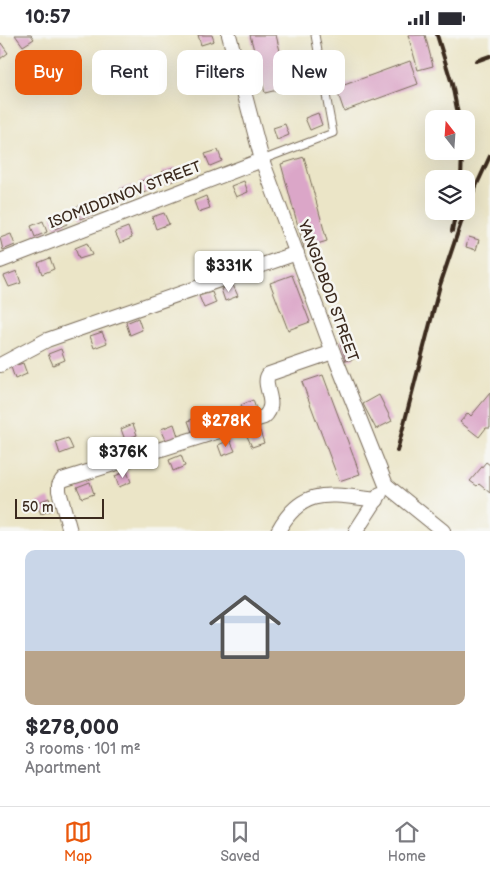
<!DOCTYPE html>
<html lang="en">
<head>
<meta charset="utf-8">
<style>
  :root { --surface:#fff; --page:#f2f2f3; --text:#2b2b33; --muted:#7c7c81; --line:#e1e1e2; --accent:#ea580c }
  body { margin:0; font-family:"Balsamiq Sans",sans-serif; background:var(--page); color:var(--text); height:100vh; display:flex; flex-direction:column; font-size:19px; white-space:nowrap }
  * { box-sizing:border-box; margin:0 }
  p { font-size:16px; color:var(--muted) }
  .icon { flex:none; width:28px; height:28px; fill:none; stroke:currentColor; stroke-width:2; stroke-linecap:round; stroke-linejoin:round }
  .map { position:relative; height:496px; overflow:hidden }
  .drawer { display:flex; flex-direction:column; background:var(--surface); flex:1 }
  .drawer>* { flex:none }
  .top-card { position:absolute; left:15px; top:15px; width:460px; height:45px; display:flex; gap:10px }
  .needle { width:32px; rotate:343deg }
  .buttons { position:absolute; left:425px; top:75px; display:grid; gap:10px }
  .buttons a { display:grid; place-items:center; width:50px; height:50px; border-radius:10px; background:var(--surface); box-shadow:0 5px 20px #0002; font-size:25px }
  .scale { position:absolute; left:15px; bottom:12px; width:89px; box-sizing:border-box; padding-left:5px; border:2px solid #3b2a1e; border-top:0; font-size:14px; line-height:18px; white-space:nowrap; color:#3b2a1e; -webkit-text-stroke:4px #f6f6f2; paint-order:stroke }
  .price { position:absolute; translate:-50% -42px; padding:0 11px; border-radius:5px; background:#fff; color:#222; font-size:16px; line-height:32px; filter:drop-shadow(0 1px 2px #0008) }
  .price::after { content:''; position:absolute; left:50%; top:30px; width:15px; height:11px; margin-left:-8px; background:inherit; clip-path:polygon(0 0,100% 0,50% 100%) }
  .price.on { background:var(--accent); color:#fff }
  ul { padding:0; list-style:none }
  li { display:grid; align-content:center; gap:10px; height:265px; padding:0 25px }
  li+li { border-top:1px solid var(--line) }
  li span { display:grid; place-items:center; height:155px; border-radius:10px; color:#555 }
  li>.icon { margin-inline-start:auto }
  span .icon { width:90px; height:90px; fill:#fffc; stroke-width:1 }
  li b { font-size:21px }
  .tag { padding:0 18px; border-radius:10px; background:var(--surface); box-shadow:0 5px 20px #0002; font-size:18px; line-height:45px }
  .tag.on { background:var(--accent); color:#fff }
  .status { display:flex; justify-content:space-between; align-items:center; height:35px; padding:0 25px; background:var(--surface); direction:ltr }
  .status svg { height:14px; fill:currentColor }
  .tab-bar { display:flex; justify-content:space-around; align-items:center; height:70px; border-top:1px solid var(--line); background:var(--surface); font-size:14px; color:var(--muted) }
  .tab-bar a { display:grid; justify-items:center; gap:2px }
  .tab-bar .on { color:var(--accent) }
  .map>svg:first-child { display:block }
</style>
</head>
<body>
<div class="status"><b>10:57</b><svg viewBox="0 0 49 12"><path d="M0 12V9h3v3zM5 12V6h3v6zM10 12V3h3v9zM15 12V0h3v12zM26 1h20v11H26zM47 4h2v5h-2z"/></svg></div>
<div class="map">
<svg width="490" height="496" viewBox="0 0 490 496">
  <rect width="100%" height="100%" fill="#f6f6f2"/>
  <filter id="ink" filterUnits="userSpaceOnUse"><feTurbulence type="fractalNoise" baseFrequency=".02" numOctaves="2"/><feDisplacementMap in="SourceGraphic" scale="10" xChannelSelector="R" yChannelSelector="G"/><feConvolveMatrix kernelMatrix="1 2 1 2 8 2 1 2 1" color-interpolation-filters="sRGB"/></filter>
  <filter id="wash" filterUnits="userSpaceOnUse"><feTurbulence type="fractalNoise" baseFrequency=".0096" numOctaves="4" result="noise"/><feDisplacementMap in="SourceGraphic" scale="20" xChannelSelector="R" yChannelSelector="G"/><feGaussianBlur stdDeviation="1.12" result="paint"/><feColorMatrix in="noise" values="0 0 0 0 0 0 0 0 0 0 0 0 0 0 0 0 0 1.4 0 .05"/><feComposite in="paint" operator="in"/></filter>
  <g filter="url(#wash)">
    <rect width="100%" height="100%" fill="#ebe5c7"/>
    <g id="blocks">
      <g fill="#dba6c8">
        <path d="M15,0H31L34,4L23,11Z"/>
        <path d="M198,0H212L214,6L201,10Z"/>
        <path d="M250,0H276L289,52L265,58Z"/>
        <path d="M408,0H425L433,31L418,35Z"/>
        <path d="M1,8L8,18L0,24V9Z"/>
        <path d="M410,26L418,49L344,76L336,53Z"/>
        <path d="M318,78L322,90L310,95L305,83Z"/>
        <path d="M285,89L289,100L277,105L273,93Z"/>
        <path d="M218,115L222,126L210,131L205,119Z"/>
        <path d="M304,122L327,206L304,213L281,129Z"/>
        <path d="M175,132L179,144L167,148L162,137Z"/>
        <path d="M151,142L156,153L143,158L139,147Z"/>
        <path d="M244,146L248,157L236,162L231,151Z"/>
        <path d="M132,150L136,161L124,166L120,154Z"/>
        <path d="M114,157L118,168L106,173L102,161Z"/>
        <path d="M206,161L210,173L198,177L194,166Z"/>
        <path d="M88,168L93,179L80,184L76,172Z"/>
        <path d="M63,178L67,189L55,194L51,182Z"/>
        <path d="M164,178L169,189L156,194L152,182Z"/>
        <path d="M43,186L47,197L35,202L31,191Z"/>
        <path d="M128,192L132,203L120,208L115,197Z"/>
        <path d="M11,199L15,210L3,215L0,203Z"/>
        <path d="M469,202L479,205L476,215L466,212Z"/>
        <path d="M87,208L92,220L79,224L75,213Z"/>
        <path d="M50,223L54,234L42,239L38,228Z"/>
        <path d="M17,236L21,248L9,252L4,241Z"/>
        <path d="M292,240L310,287L288,295L270,248Z"/>
        <path d="M233,250L238,261L225,266L221,254Z"/>
        <path d="M212,257L216,268L204,273L199,261Z"/>
        <path d="M138,283L142,295L130,300L126,288Z"/>
        <path d="M102,297L107,308L94,313L90,301Z"/>
        <path d="M347,303L354,324L346,326L340,306Z"/>
        <path d="M61,314L65,325L53,330L48,319Z"/>
        <path d="M23,328L27,339L15,344L11,332Z"/>
        <path d="M323,340L360,439L339,446L302,347Z"/>
        <path d="M490,358V393H486L479,402L460,387L468,378L471,381Z"/>
        <path d="M379,360L392,386L376,394L363,369Z"/>
        <path d="M253,365L257,377L245,381L241,370Z"/>
        <path d="M222,375L226,386L214,391L210,380Z"/>
        <path d="M200,381L204,393L192,397L188,386Z"/>
        <path d="M133,389L137,400L125,405L121,394Z"/>
        <path d="M174,389L178,401L166,405L161,394Z"/>
        <path d="M260,396L264,408L252,412L247,401Z"/>
        <path d="M68,403L73,414L60,419L56,407Z"/>
        <path d="M230,405L235,416L222,421L218,410Z"/>
        <path d="M181,420L185,431L173,436L169,425Z"/>
        <path d="M486,427L490,430V458L479,449L477,451L470,446Z"/>
        <path d="M127,436L131,447L119,452L115,441Z"/>
        <path d="M90,447L94,459L82,463L77,452Z"/>
        <path d="M49,463L53,475L41,479L36,468Z"/>
      </g>
    </g>
  </g>
  <g filter="url(#ink)">
    <use href="#blocks" fill-opacity="0" stroke="#796b59" stroke-width="1"/>
    <g fill="none" stroke-linecap="round" stroke-linejoin="round">
      <g stroke="#796b59" stroke-width="9">
        <path id="lane" d="M262,125L333,98L315,0"/>
      </g>
      <g stroke="#796b59" stroke-width="16">
        <g id="street">
          <path d="M229,0L262,125L333,317L386,450L443,496"/>
          <path d="M0,226L262,125"/>
          <path d="M0,330L47,305L297,218"/>
          <path d="M70,496L59,456V450L62,445L264,382C280,368 260,350 269,339L333,317"/>
          <path d="M278,496C303,450 331,460 377,465"/>
          <path d="M356,496L380,459"/>
        </g>
      </g>
      <use href="#lane" stroke="#fff" stroke-width="7"/>
      <use href="#street" stroke="#fff" stroke-width="14"/>
      <g stroke="#3b2a1e" stroke-width="4">
        <path d="M437,0L452,49L459,84"/>
        <path d="M476,26L490,21"/>
        <path d="M461,144L462,116"/>
        <path d="M466,173L490,121"/>
        <path d="M452,196L456,176"/>
        <path d="M397,416L440,250L465,176"/>
      </g>
    </g>
  </g>
  <g text-anchor="middle" dominant-baseline="central" stroke-width="5" stroke-linejoin="round" paint-order="stroke">
    <g font-size="15" fill="#3b2a1e" stroke="#f6f6f2">
      <text transform="translate(125 160) rotate(-21)">ISOMIDDINOV STREET</text>
      <text transform="translate(328 256) rotate(70)">YANGIOBOD STREET</text>
    </g>
  </g>
</svg>
<div class="buttons">
<a><svg class="needle" viewBox="-14 -14 28 28"><path d="M0-13l5 13h-10z" fill="#e53935"/><path d="M0 13l5-13h-10z" fill="#7c7c81"/></svg></a>
<a><svg class="icon" aria-label="layers" viewBox="0 0 24 24"><path d="M12 4l9 5-9 5-9-5zM3 14l9 5 9-5"/></svg></a>
</div>
<div class="scale">50 m</div>
<b class="price" style="left:229px;top:258px">$331K</b>
<b class="price on" style="left:226px;top:413px">$278K</b>
<b class="price" style="left:123px;top:444px">$376K</b>
<div class="top-card">
<a class="tag on">Buy</a>
<a class="tag">Rent</a>
<a class="tag">Filters</a>
<a class="tag">New</a>
</div>
</div>
<section class="drawer">
<ul>
<li><span style="background:linear-gradient(#c9d6e8 65%,#b9a48a 0)"><svg class="icon" aria-label="home" viewBox="0 0 24 24"><path d="M3 11l9-7 9 7M6 9v11h12V9"/></svg></span><div><b>$278,000</b><p>3 rooms · 101 m²</p><p>Apartment</p></div></li>
</ul>
</section>
<nav class="tab-bar">
<a class="on"><svg class="icon" aria-label="map" viewBox="0 0 24 24"><path d="M3 6l6-2 6 2 6-2v14l-6 2-6-2-6 2zM9 4v14M15 6v14"/></svg>Map</a>
<a><svg class="icon" aria-label="saved" viewBox="0 0 24 24"><path d="M7 4h10v16l-5-4-5 4z"/></svg>Saved</a>
<a><svg class="icon" aria-label="home" viewBox="0 0 24 24"><path d="M3 11l9-7 9 7M6 9v11h12V9"/></svg>Home</a>
</nav>
</body>
</html>
